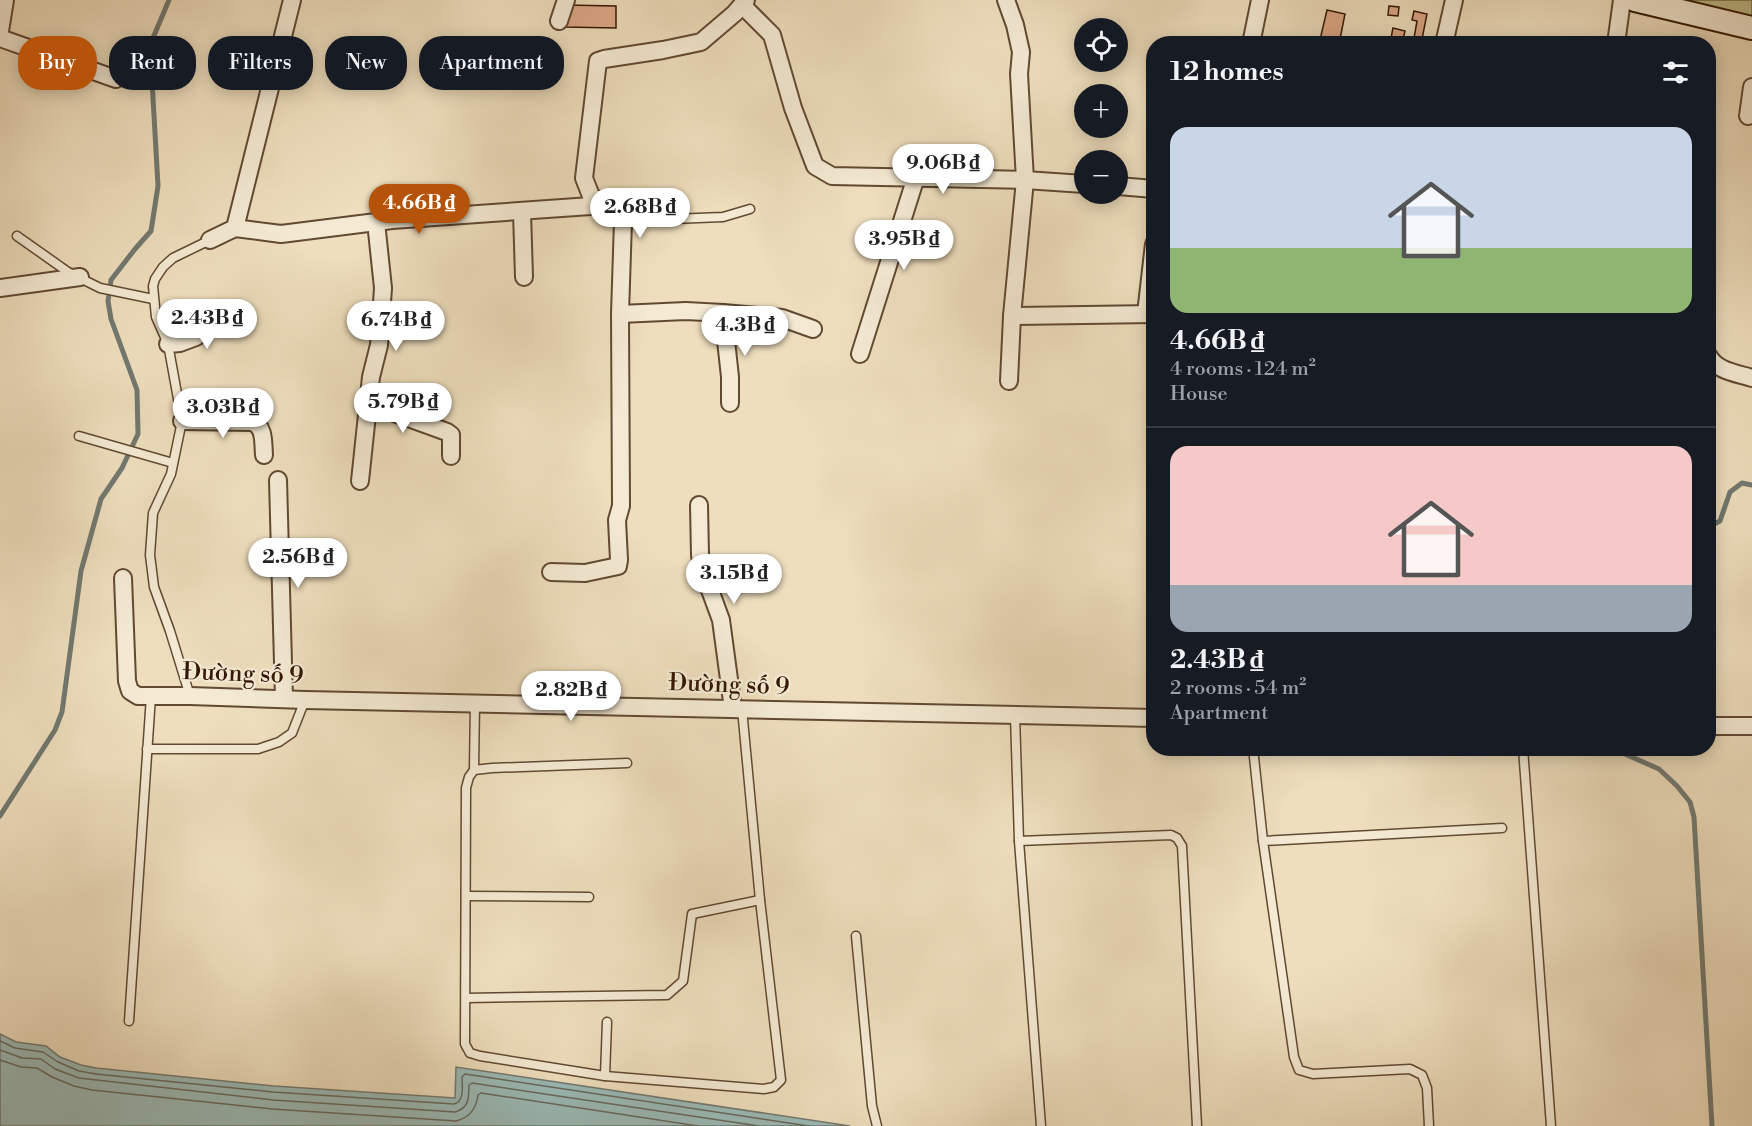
<!DOCTYPE html>
<html lang="en">
<head>
<meta charset="utf-8">
<style>
  :root { --surface:#171b24; --page:#242831; --text:#f1f3f6; --muted:#9ea1a6; --line:#363941; --accent:#b45309 }
  body { margin:0; font-family:"Libre Bodoni",serif; background:var(--page); color:var(--text); height:100vh; display:flex; flex-direction:column; font-size:22px; white-space:nowrap }
  * { box-sizing:border-box; margin:0 }
  p { font-size:20px; color:var(--muted) }
  .icon { flex:none; width:33px; height:33px; fill:none; stroke:currentColor; stroke-width:2; stroke-linecap:round; stroke-linejoin:round }
  .map { position:relative; flex:1; overflow:hidden }
  .panel { position:absolute; left:1146px; top:36px; width:570px; height:720px; display:flex; flex-direction:column; background:var(--surface); border-radius:24px; box-shadow:0 3px 15px #0003 }
  .panel>* { flex:none }
  .guide { position:absolute; left:18px; top:36px; width:570px; height:54px; display:flex; gap:12px }
  .fabs { position:absolute; left:1074px; top:18px; display:grid; gap:12px }
  .fabs a { display:grid; place-items:center; width:54px; height:54px; border-radius:50%; background:var(--surface); box-shadow:0 3px 15px #0003; font-size:30px }
  .price { position:absolute; translate:-50% -51px; padding:0 14px; border-radius:21px; background:#fff; color:#222; font-size:20px; line-height:39px; filter:drop-shadow(0 2px 3px #0008) }
  .price::after { content:''; position:absolute; left:50%; top:36px; width:18px; height:14px; margin-left:-9px; background:inherit; clip-path:polygon(0 0,100% 0,50% 100%) }
  .price.active { background:var(--accent); color:#fff }
  ul { padding:0; list-style:none }
  li { display:grid; align-content:center; gap:12px; height:318px; padding:0 24px }
  li+li { border-top:2px solid var(--line) }
  li span { display:grid; place-items:center; height:186px; border-radius:18px; color:#555 }
  li>.icon { margin-inline-start:auto }
  span .icon { width:108px; height:108px; fill:#fffc; stroke-width:1 }
  li b { font-size:26px }
  h2 { display:flex; justify-content:space-between; align-items:center; height:72px; padding:0 24px; font-size:26px }
  .tag { padding:0 21px; border-radius:24px; background:var(--surface); box-shadow:0 3px 15px #0003; font-size:21px; line-height:54px }
  .tag.active { background:var(--accent); color:#fff }
  .map>svg:first-child { display:block }
</style>
</head>
<body>
<div class="map">
<svg width="1752" height="1126" viewBox="0 0 1752 1126">
  <rect width="100%" height="100%" fill="#eedebd"/>
  <filter id="stains"><feTurbulence type="fractalNoise" baseFrequency=".00333" numOctaves="4"/><feColorMatrix values="0 0 0 0 .2 0 0 0 0 .09 0 0 0 0 .02 0 0 0 .5 -.17"/></filter>
  <radialGradient id="worn" r=".72"><stop offset=".6" stop-color="#630" stop-opacity="0"/><stop offset="1" stop-color="#630" stop-opacity=".3"/></radialGradient>
  <path fill="#c0bf8c" stroke="#7a6b48" stroke-width="1.5" d="M1675,0H1752V18Z"/>
  <path fill="#9bbbb8" stroke="#727970" stroke-width="1.5" d="M0,1034L16,1042L46,1046L60,1057L81,1065L96,1068L274,1086L455,1098L456,1067L850,1126H0Z"/>
  <g fill="none" stroke-linecap="round" stroke-linejoin="round">
    <g stroke="#68695e" stroke-width="1.5">
      <path d="M0,1041L15,1048L43,1052L58,1062L79,1071L96,1074L273,1092L454,1104C465,1101 462,1087 462,1077L465,1074L809,1126"/>
      <path d="M0,1050L22,1058L41,1059L55,1069L79,1078L273,1100L455,1112C469,1108 469,1098 469,1085L472,1083L759,1126"/>
      <path d="M0,1060L21,1067L37,1068L52,1077L74,1086L92,1090L272,1109L456,1121C470,1118 476,1109 478,1095L481,1093L698,1126"/>
    </g>
    <g stroke="#727970" stroke-width="5">
      <path d="M1708,527L1720,521L1730,492L1742,483L1752,485"/>
      <path d="M1617,748L1625,754L1659,769L1677,786L1690,802L1694,817L1712,1126"/>
      <path d="M0,816L55,730L62,712L81,571L101,499L122,468L138,434L137,390L111,319L108,301L111,280L135,249L151,231L158,186L150,45L169,0"/>
    </g>
  </g>
  <g fill="#dea888" stroke="#341703" stroke-width="1.5">
    <path d="M565,5L616,6V28L564,27Z"/>
    <path d="M1389,6L1399,7L1398,16L1388,15Z"/>
    <path d="M1327,10L1345,14L1339,44H1319Z"/>
    <path d="M1414,11L1427,14L1421,44H1413L1417,21L1412,20Z"/>
    <path d="M1393,28L1405,31L1402,44L1390,43Z"/>
  </g>
  <g fill="none" stroke-linecap="round" stroke-linejoin="round">
    <g stroke="#624932" stroke-width="11">
      <g id="lane">
        <path d="M623,221L723,217L750,209"/>
        <path d="M17,236L68,272L100,288L153,299"/>
        <path d="M79,436L173,463"/>
        <path d="M190,696L170,631L154,587L150,555L153,513L171,474L182,421L168,344L156,317L153,286L155,279L163,267L173,258L210,240"/>
        <path d="M1015,716L1019,841L1041,1126"/>
        <path d="M1253,748L1263,841L1294,1057L1299,1070L1313,1074L1410,1069L1422,1075L1427,1088L1429,1126"/>
        <path d="M1523,748L1551,1126"/>
        <path d="M147,749H258L279,742L292,733L305,700"/>
        <path d="M627,763L492,768L474,770L469,777L466,788L465,1044L470,1053L480,1056L605,1076L764,1089L774,1087L781,1080L760,900L742,709"/>
        <path d="M474,770L475,702"/>
        <path d="M1019,841L1171,835L1177,838L1182,846L1197,1126"/>
        <path d="M1263,841L1502,828"/>
        <path d="M466,896L589,897"/>
        <path d="M856,936L872,1106L877,1126"/>
        <path d="M466,998L667,995L683,981L692,914L760,900"/>
        <path d="M129,1021L151,696"/>
        <path d="M605,1076L607,1022"/>
      </g>
    </g>
    <g stroke="#624932" stroke-width="20">
      <g id="street">
        <path d="M1006,0L1015,25L1021,52L1019,74L1025,180L1012,316L1009,381"/>
        <path d="M742,5L772,35L793,108L815,166L832,176L1025,180L1084,184"/>
        <path d="M559,21L566,0"/>
        <path d="M0,31L5,0"/>
        <path d="M0,38L116,79"/>
        <path d="M1251,44L1260,0"/>
        <path d="M1444,44L1454,0"/>
        <path d="M1616,44L1622,0"/>
        <path d="M1748,116L1752,87"/>
        <path d="M1118,186L1154,189"/>
        <path d="M522,212L524,277"/>
        <path d="M235,228L281,234L392,220L605,205"/>
        <path d="M210,240L235,228L292,0"/>
        <path d="M0,288L80,277"/>
        <path d="M723,313L730,377V403"/>
        <path d="M620,314L686,311L723,313L782,318L813,329"/>
        <path d="M1146,314L1154,244"/>
        <path d="M1012,316L1154,314"/>
        <path d="M168,344L180,343L196,337L205,324L211,322L237,317"/>
        <path d="M860,354L916,177"/>
        <path d="M1708,355C1716,371 1736,373 1752,378"/>
        <path d="M367,403L447,432L451,435V456"/>
        <path d="M182,421L252,422C265,426 263,443 264,455"/>
        <path d="M278,480L284,699"/>
        <path d="M360,481L371,377L379,345L383,288L376,222"/>
        <path d="M699,505L700,555L702,568L721,620L733,709"/>
        <path d="M551,572L585,573L618,566L619,560L617,520L621,506L620,314L623,221L605,205L591,196L584,178L598,61L604,59L663,50L701,42L735,13L746,0"/>
        <path d="M123,578L127,681L130,691L138,696H190L305,700L1154,718"/>
        <path d="M1708,726H1752"/>
      </g>
    </g>
    <g stroke="#341703" stroke-width="26">
      <path id="secondary" d="M1635,0L1752,28"/>
    </g>
    <use href="#lane" stroke="#f4ead4" stroke-width="8"/>
    <use href="#street" stroke="#f4ead4" stroke-width="16"/>
    <use href="#secondary" stroke="#f4ead4" stroke-width="22"/>
  </g>
  <g text-anchor="middle" dominant-baseline="central" stroke-width="4.5" stroke-linejoin="round" paint-order="stroke">
    <g font-size="24" fill="#341703" stroke="#f4ead4">
      <text transform="translate(243 674) rotate(2)">Đường số 9</text>
      <text transform="translate(729 685) rotate(2)">Đường số 9</text>
    </g>
  </g>
  <rect width="100%" height="100%" filter="url(#stains)"/>
  <rect width="100%" height="100%" fill="url(#worn)"/>
</svg>
<div class="fabs">
<a><svg class="icon" aria-label="locate" viewBox="0 0 24 24"><circle cx="12" cy="12" r="6"/><path d="M12 2v4M12 18v4M2 12h4M18 12h4"/></svg></a>
<a>+</a>
<a>−</a>
</div>
<b class="price" style="left:943px;top:195px">9.06B ₫</b>
<b class="price active" style="left:419px;top:235px">4.66B ₫</b>
<b class="price" style="left:640px;top:239px">2.68B ₫</b>
<b class="price" style="left:904px;top:271px">3.95B ₫</b>
<b class="price" style="left:207px;top:350px">2.43B ₫</b>
<b class="price" style="left:396px;top:352px">6.74B ₫</b>
<b class="price" style="left:745px;top:357px">4.3B ₫</b>
<b class="price" style="left:403px;top:434px">5.79B ₫</b>
<b class="price" style="left:223px;top:439px">3.03B ₫</b>
<b class="price" style="left:298px;top:589px">2.56B ₫</b>
<b class="price" style="left:734px;top:605px">3.15B ₫</b>
<b class="price" style="left:571px;top:722px">2.82B ₫</b>
<div class="guide">
<a class="tag active">Buy</a>
<a class="tag">Rent</a>
<a class="tag">Filters</a>
<a class="tag">New</a>
<a class="tag">Apartment</a>
</div>
<section class="panel">
<h2>12 homes<svg class="icon" aria-label="filters" viewBox="0 0 24 24"><path d="M4 7h16M4 17h16"/><circle cx="9" cy="7" r="2"/><circle cx="15" cy="17" r="2"/></svg></h2>
<ul>
<li><span style="background:linear-gradient(#c9d6e8 65%,#8fb573 0)"><svg class="icon" aria-label="home" viewBox="0 0 24 24"><path d="M3 11l9-7 9 7M6 9v11h12V9"/></svg></span><div><b>4.66B ₫</b><p>4 rooms · 124 m²</p><p>House</p></div></li>
<li><span style="background:linear-gradient(#f6c9c9 75%,#9aa5b1 0)"><svg class="icon" aria-label="home" viewBox="0 0 24 24"><path d="M3 11l9-7 9 7M6 9v11h12V9"/></svg></span><div><b>2.43B ₫</b><p>2 rooms · 54 m²</p><p>Apartment</p></div></li>
</ul>
</section>
</div>
</body>
</html>
